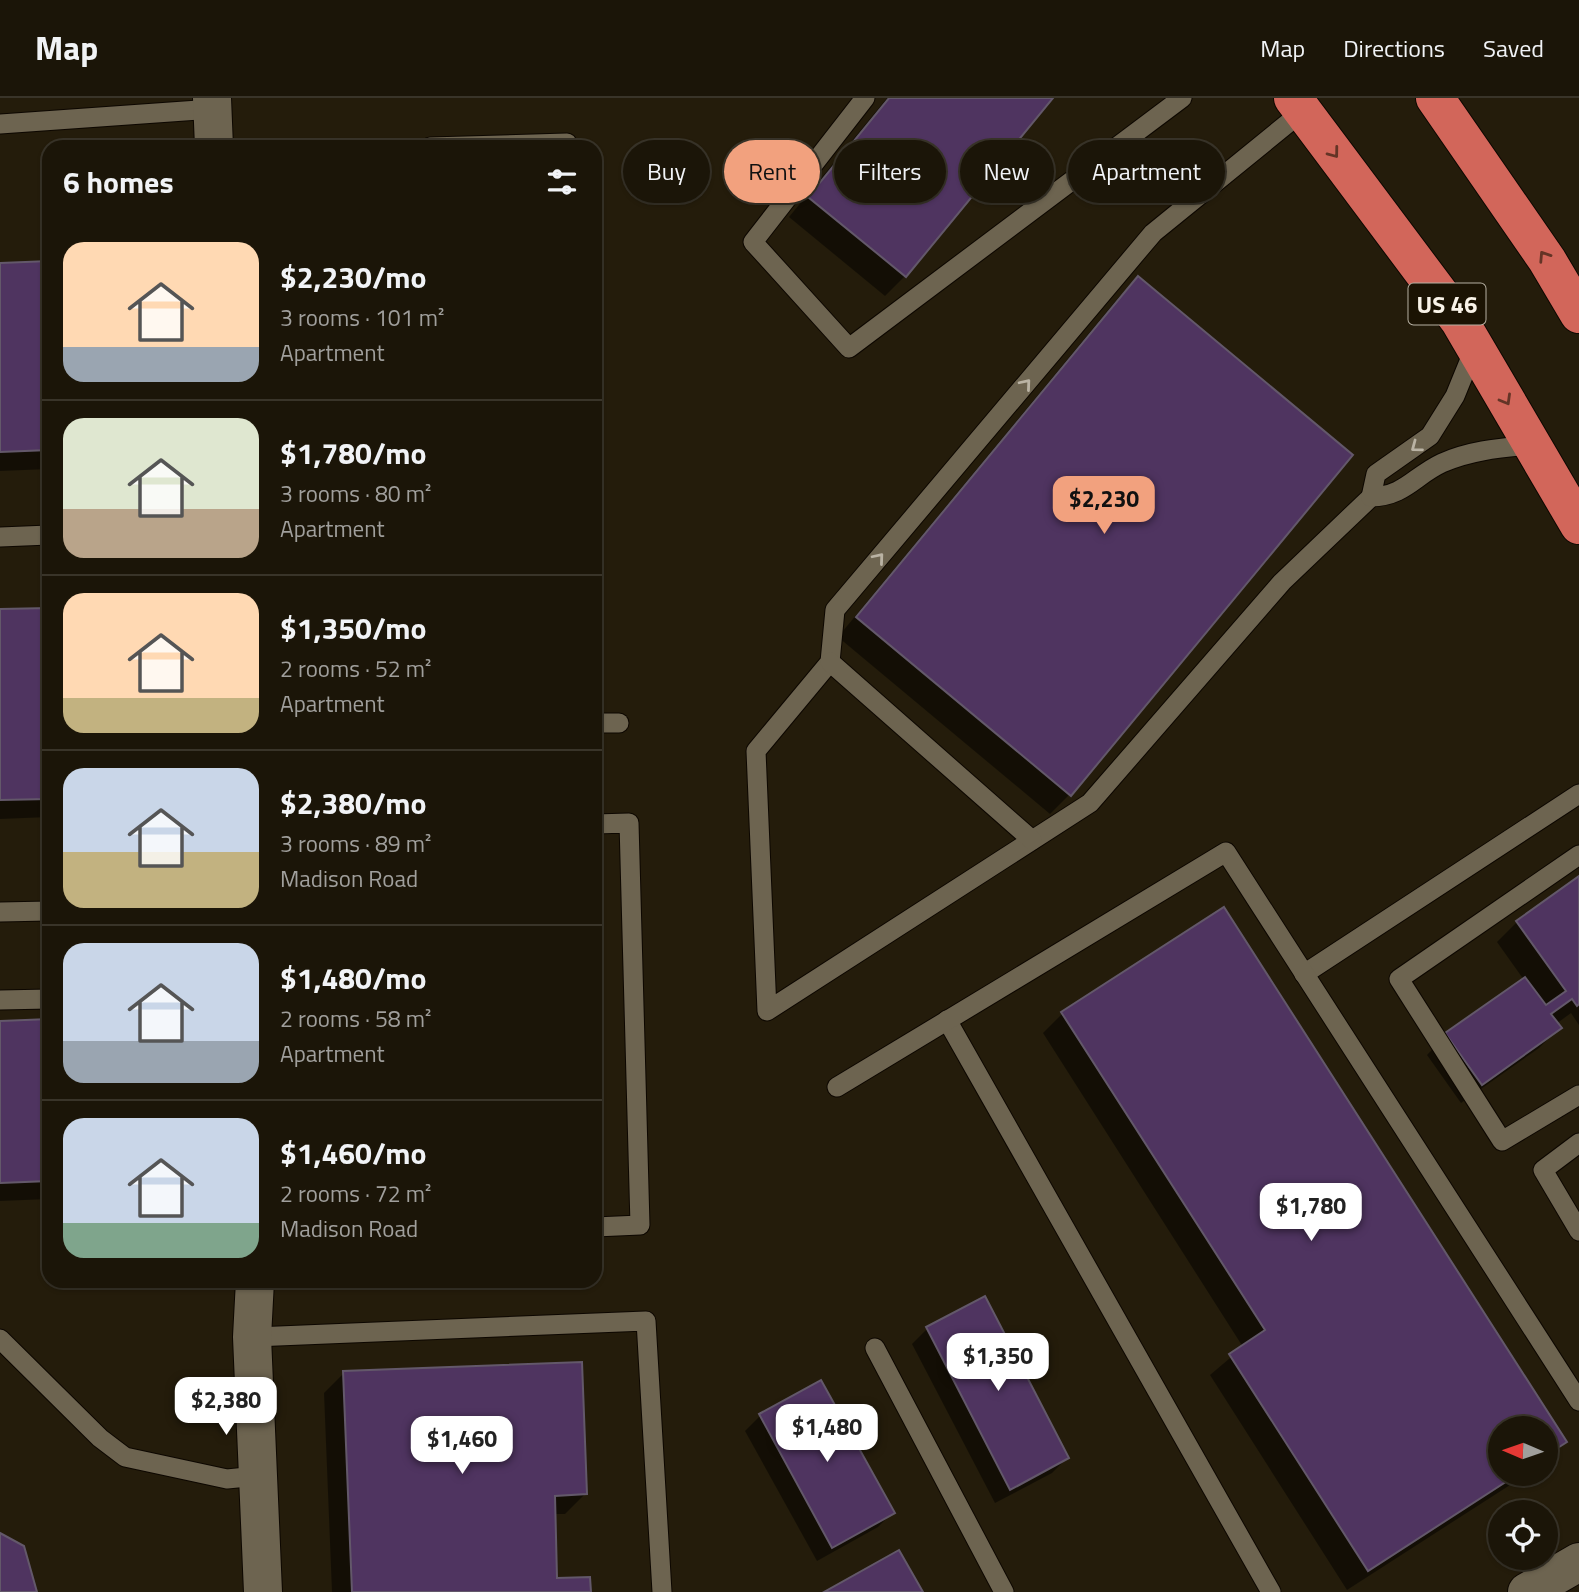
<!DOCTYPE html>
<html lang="en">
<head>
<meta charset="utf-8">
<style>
  :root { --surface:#1b1508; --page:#241e12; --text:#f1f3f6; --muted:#a09f9c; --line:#393429; --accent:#f2a17e }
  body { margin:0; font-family:"Titillium Web",sans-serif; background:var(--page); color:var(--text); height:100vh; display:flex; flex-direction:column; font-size:26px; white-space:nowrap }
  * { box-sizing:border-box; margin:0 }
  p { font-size:23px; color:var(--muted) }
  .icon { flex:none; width:38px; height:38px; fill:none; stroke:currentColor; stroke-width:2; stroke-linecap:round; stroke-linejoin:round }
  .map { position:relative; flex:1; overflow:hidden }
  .side { position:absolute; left:42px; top:42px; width:560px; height:1148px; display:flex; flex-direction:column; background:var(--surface); border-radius:21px; box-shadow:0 2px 5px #0004,0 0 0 2px var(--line) }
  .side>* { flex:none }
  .hud { position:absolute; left:623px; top:42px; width:665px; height:63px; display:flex; gap:14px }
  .needle { width:46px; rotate:272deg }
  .buttons { position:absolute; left:1488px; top:1318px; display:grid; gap:14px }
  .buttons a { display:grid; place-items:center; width:70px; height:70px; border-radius:50%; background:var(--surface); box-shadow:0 2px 5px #0004,0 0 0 2px var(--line); font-size:35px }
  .price { position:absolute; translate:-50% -60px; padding:0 16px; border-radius:14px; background:#fff; color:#222; font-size:23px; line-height:46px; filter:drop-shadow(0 2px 4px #0008) }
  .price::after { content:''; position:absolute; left:50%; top:42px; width:21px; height:16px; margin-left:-10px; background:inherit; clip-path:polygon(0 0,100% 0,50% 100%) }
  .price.active { background:var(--accent); color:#111 }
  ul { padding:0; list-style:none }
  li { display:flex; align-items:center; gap:21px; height:175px; padding:0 21px }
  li+li { border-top:2px solid var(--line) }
  li span { display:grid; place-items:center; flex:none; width:196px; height:140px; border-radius:21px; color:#555 }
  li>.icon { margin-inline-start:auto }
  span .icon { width:84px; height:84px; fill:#fffc; stroke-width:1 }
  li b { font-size:30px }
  h2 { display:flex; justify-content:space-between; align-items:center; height:84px; padding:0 21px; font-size:30px }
  .pill { padding:0 24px; border-radius:32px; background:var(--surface); box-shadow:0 2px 5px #0004,0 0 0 2px var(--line); font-size:24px; line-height:63px }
  .pill.active { background:var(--accent); color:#111 }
  header { display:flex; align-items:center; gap:42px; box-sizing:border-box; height:98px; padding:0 35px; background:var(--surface); border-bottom:2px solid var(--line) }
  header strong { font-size:33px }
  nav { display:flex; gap:38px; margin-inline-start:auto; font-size:24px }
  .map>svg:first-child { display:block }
</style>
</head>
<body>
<header>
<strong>Map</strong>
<nav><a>Map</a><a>Directions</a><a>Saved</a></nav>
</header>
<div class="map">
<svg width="1579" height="1494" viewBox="0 0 1579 1494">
  <rect width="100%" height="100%" fill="#241c0b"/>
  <g fill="#0007">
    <path d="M887,0H1050L905,178L885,198L789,119Z"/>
    <path d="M49,164V371L0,373V166Z"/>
    <path d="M1138,180L1070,696L1050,716L838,539L1118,200Z"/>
    <path d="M49,511V719L0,721V513Z"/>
    <path d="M1579,780V927L1571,915L1556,926L1559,930L1539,950L1461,1005L1427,957L1446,937L1524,882L1497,844L1517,824Z"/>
    <path d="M1062,916L1565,1344L1545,1363V1330H1500V1376H1527L1347,1492L1210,1277L1243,1249L1043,935Z"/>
    <path d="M49,923V1101L0,1103V925Z"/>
    <path d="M984,1201L1067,1360L1052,1375L995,1405L912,1246L927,1231Z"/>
    <path d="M344,1275L585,1396L565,1416H553L556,1482L589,1494H332L324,1295Z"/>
    <path d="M821,1284L893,1414L878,1429L817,1463L745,1333L760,1318Z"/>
  </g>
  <g fill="#4f3460" stroke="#63586a" stroke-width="2">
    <path d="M889,0H1053L906,179L808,99Z"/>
    <path d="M49,163V352L0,354V165Z"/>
    <path d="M1138,178L1353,357L1071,698L856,519Z"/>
    <path d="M49,510V701L0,702V511Z"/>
    <path d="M1579,778V906L1577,908L1572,901L1551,916L1562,930L1482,987L1445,935L1525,879L1546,907L1566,893L1516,823Z"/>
    <path d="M1224,809L1567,1344L1545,1358V1330H1500V1376H1518L1368,1473L1229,1256L1265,1232L1061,914Z"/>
    <path d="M49,921V1083L0,1085V923Z"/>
    <path d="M985,1198L1069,1360L1010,1392L926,1229Z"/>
    <path d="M582,1264L587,1396L555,1398L557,1480L590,1479L591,1494H352L343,1273Z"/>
    <path d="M821,1282L895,1415L832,1450L759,1316Z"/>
    <path d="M0,1435L24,1448L37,1494H0Z"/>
    <path d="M899,1452L923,1494H824Z"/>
  </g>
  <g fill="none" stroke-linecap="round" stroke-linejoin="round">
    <g stroke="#0d0700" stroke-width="21">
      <g id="service">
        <path d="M865,0L753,144L849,250L1182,0"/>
        <path d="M1303,13L1153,135L835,512L830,564L756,653L767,913L1090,705L1282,484L1371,399"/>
        <path d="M0,26L213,11"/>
        <path d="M430,49L567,45V49"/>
        <path d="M1475,249L1455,298L1430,338L1376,376L1371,399C1405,398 1414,378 1442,365C1471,352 1501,350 1532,347"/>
        <path d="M0,439L49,437"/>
        <path d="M830,564L1032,742"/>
        <path d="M595,625H619"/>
        <path d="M595,726L629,725L640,1127L595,1129"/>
        <path d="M1579,757L1399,881L1502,1043L1579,997"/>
        <path d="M0,814L49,813"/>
        <path d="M1304,876L1579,696"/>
        <path d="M0,902L49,901"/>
        <path d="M947,922L1271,1494"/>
        <path d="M837,989L1226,754L1579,1303"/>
        <path d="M1579,1045L1543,1072L1579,1133"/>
        <path d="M252,1239L646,1223L662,1494"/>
        <path d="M0,1241L100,1340L125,1359L227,1381L257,1378"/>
        <path d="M875,1250L1004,1494"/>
      </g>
    </g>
    <g stroke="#0d0700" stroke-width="40">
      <g id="tertiary">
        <path d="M212,0L214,49"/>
        <path d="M255,1183L252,1239L263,1494"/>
        <path d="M1527,1494L1579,1464"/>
      </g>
    </g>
    <g stroke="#0d0700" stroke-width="40">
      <g id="trunk">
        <path d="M1293,0L1459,222L1579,427"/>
        <path d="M1435,0L1547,162L1579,216"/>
      </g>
    </g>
    <use href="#service" stroke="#6d6450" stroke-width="19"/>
    <use href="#tertiary" stroke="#6d6450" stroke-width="38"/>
    <use href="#trunk" stroke="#d2665a" stroke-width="38"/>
  </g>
  <defs><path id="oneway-chevron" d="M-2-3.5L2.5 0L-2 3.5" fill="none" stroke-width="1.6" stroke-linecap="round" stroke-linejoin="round" transform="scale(1.75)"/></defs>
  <g stroke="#643426">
    <use href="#oneway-chevron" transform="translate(1334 55) rotate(53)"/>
    <use href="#oneway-chevron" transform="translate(1544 158) rotate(-123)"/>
    <use href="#oneway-chevron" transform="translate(1506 302) rotate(60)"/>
  </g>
  <g stroke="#bab3a4">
    <use href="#oneway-chevron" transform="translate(1026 286) rotate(-50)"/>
    <use href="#oneway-chevron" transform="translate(1416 349) rotate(143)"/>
    <use href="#oneway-chevron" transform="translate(879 460) rotate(-50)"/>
  </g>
  <g text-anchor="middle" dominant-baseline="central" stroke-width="6" stroke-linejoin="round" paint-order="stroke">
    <rect fill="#1b1303" stroke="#b6b0a3" stroke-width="2" x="1408.5" y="185.5" width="77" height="41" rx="5"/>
    <g font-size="24" font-weight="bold" fill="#f9f3e8">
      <text x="1447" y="206">US 46</text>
    </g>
  </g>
</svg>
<div class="buttons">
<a><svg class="needle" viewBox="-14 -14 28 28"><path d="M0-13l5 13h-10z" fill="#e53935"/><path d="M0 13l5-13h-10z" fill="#a09f9c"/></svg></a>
<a><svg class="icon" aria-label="locate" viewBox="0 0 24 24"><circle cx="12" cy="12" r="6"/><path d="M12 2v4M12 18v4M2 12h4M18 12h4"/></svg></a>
</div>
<b class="price active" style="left:1104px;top:438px">$2,230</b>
<b class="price" style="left:1311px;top:1145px">$1,780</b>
<b class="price" style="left:998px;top:1295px">$1,350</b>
<b class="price" style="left:226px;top:1339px">$2,380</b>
<b class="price" style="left:827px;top:1366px">$1,480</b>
<b class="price" style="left:462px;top:1378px">$1,460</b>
<div class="hud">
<a class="pill">Buy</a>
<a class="pill active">Rent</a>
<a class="pill">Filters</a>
<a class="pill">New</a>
<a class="pill">Apartment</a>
</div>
<section class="side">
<h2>6 homes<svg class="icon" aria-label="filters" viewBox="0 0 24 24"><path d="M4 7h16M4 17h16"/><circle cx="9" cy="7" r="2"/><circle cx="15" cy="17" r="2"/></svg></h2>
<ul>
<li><span style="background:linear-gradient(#ffd9b3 75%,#9aa5b1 0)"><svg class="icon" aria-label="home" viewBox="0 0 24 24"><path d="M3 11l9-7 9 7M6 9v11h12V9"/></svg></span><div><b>$2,230/mo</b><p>3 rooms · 101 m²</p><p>Apartment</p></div></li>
<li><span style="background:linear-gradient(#dfe7d0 65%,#b9a48a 0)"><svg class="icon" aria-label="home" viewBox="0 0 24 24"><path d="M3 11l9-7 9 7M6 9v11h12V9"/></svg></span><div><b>$1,780/mo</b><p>3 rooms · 80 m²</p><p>Apartment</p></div></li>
<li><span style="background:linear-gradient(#ffd9b3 75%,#c2b280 0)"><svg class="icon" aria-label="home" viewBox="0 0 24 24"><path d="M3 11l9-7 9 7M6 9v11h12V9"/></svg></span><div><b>$1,350/mo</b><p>2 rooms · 52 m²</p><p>Apartment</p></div></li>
<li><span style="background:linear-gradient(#c9d6e8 60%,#c2b280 0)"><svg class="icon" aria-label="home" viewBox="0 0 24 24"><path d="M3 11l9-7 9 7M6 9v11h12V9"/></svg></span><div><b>$2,380/mo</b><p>3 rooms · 89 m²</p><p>Madison Road</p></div></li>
<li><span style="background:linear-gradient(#c9d6e8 70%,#9aa5b1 0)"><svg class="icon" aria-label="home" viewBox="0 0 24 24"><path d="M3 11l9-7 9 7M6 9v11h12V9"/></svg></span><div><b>$1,480/mo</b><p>2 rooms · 58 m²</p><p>Apartment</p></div></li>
<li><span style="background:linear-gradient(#c9d6e8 75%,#7fa58c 0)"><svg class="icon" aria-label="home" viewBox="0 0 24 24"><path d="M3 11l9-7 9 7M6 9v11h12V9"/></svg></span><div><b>$1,460/mo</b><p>2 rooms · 72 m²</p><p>Madison Road</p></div></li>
</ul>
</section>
</div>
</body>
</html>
